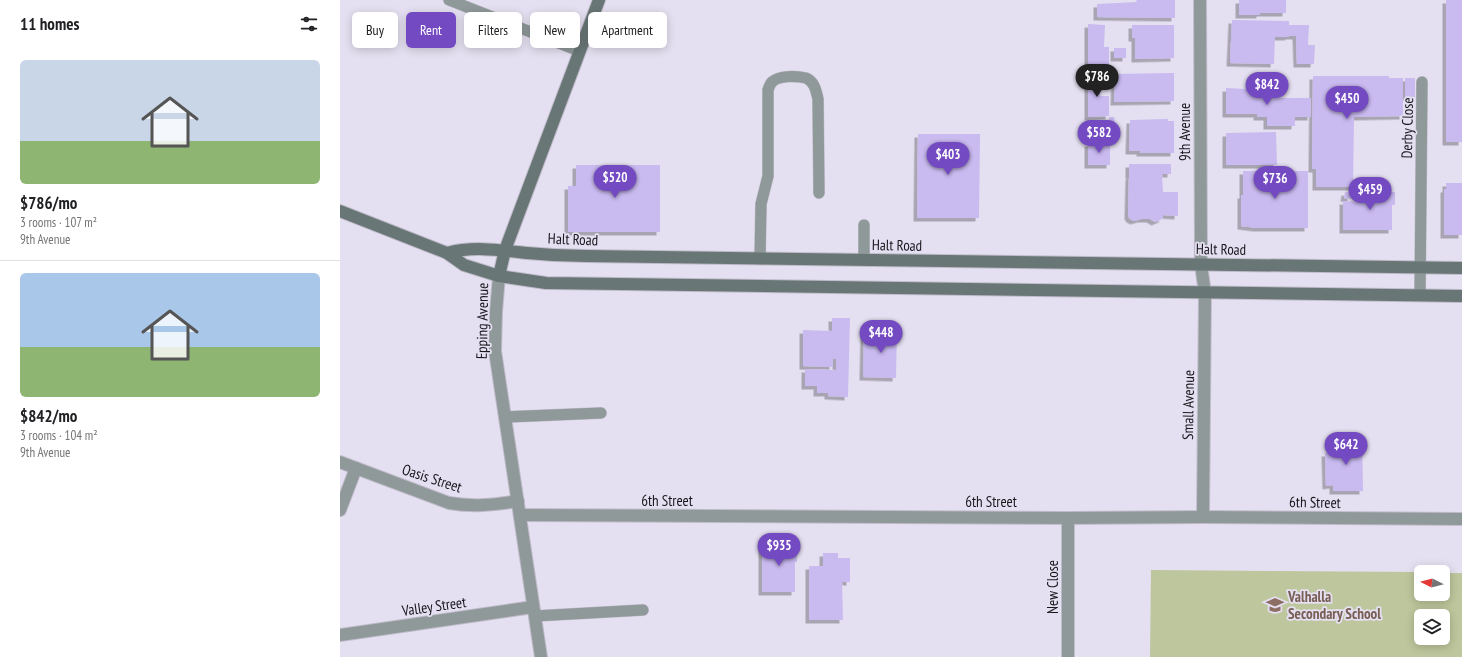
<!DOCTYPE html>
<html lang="en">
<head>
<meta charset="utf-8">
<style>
  :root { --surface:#fff; --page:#f2f2f2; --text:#202124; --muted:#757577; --line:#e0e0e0; --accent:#744ac2 }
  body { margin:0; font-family:"PT Sans Narrow",sans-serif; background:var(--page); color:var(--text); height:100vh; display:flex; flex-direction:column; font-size:15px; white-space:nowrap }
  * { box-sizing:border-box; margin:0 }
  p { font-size:13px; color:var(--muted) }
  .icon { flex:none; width:22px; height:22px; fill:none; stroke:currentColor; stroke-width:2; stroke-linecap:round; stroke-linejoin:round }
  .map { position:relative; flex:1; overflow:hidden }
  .details { display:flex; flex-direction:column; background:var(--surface); width:340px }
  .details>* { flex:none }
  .banner { position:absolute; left:12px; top:12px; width:380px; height:36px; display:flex; gap:8px }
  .needle { width:26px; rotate:276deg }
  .tools { position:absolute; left:1074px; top:565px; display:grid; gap:8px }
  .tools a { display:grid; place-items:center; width:36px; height:36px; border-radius:6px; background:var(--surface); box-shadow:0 2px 10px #0003; font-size:20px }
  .price { position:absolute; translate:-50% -34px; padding:0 9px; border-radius:14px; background:var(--accent); color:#fff; font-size:13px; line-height:26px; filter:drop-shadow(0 1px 2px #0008) }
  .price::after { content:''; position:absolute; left:50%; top:24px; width:12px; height:9px; margin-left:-6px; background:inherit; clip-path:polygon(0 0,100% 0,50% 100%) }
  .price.selected { background:#222; color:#fff }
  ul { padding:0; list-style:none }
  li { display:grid; align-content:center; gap:8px; height:212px; padding:0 20px }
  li+li { border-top:1px solid var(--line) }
  li span { display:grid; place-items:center; height:124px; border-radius:6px; color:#555 }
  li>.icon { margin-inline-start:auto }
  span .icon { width:72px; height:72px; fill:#fffc; stroke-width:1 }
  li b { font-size:17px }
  h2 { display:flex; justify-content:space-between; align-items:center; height:48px; padding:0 20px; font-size:17px }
  .pill { padding:0 14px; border-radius:6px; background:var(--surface); box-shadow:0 2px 10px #0003; font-size:14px; line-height:36px }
  .pill.selected { background:var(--accent); color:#fff }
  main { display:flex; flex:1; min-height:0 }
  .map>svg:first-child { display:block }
</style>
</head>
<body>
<main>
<section class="details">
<h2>11 homes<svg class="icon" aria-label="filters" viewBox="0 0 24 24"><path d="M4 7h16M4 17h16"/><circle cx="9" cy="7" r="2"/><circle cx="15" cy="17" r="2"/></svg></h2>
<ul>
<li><span style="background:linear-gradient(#c9d6e8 65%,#8fb573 0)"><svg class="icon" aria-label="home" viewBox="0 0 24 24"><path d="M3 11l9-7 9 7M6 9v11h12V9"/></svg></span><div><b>$786/mo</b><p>3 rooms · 107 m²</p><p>9th Avenue</p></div></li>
<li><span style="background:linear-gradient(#a9c7e8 60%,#8fb573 0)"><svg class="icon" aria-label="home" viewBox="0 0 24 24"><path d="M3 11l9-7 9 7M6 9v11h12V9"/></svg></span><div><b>$842/mo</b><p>3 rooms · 104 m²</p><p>9th Avenue</p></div></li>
</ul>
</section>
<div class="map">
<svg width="1122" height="657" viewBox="0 0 1122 657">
  <defs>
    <filter id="shadow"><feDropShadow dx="-3.5" dy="3.5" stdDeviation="0" flood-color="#0004"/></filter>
  </defs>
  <rect width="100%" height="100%" fill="#e5e0f1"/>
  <path fill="#bdc69c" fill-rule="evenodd" d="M811,570L1081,572V594H1103V573H1122V657H810ZM1081,616H1103V638H1081Z"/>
  <g fill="#c9baf0" filter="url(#shadow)">
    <path d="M796,0H835V18L757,17V4L797,2Z"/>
    <path d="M899,0H946V13H920V15H899Z"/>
    <rect x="1106" y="0" width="16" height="142"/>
    <path d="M892,20L949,21V25H969L968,45H975L974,64H957L956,36H948L949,37H935L934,64L890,63Z"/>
    <path d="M748,24L765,25L764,47H769V68H748Z"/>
    <path d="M792,25H834V58L795,59V38H792Z"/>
    <rect x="774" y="48" width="12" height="10"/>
    <path d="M760,72V96H769V116L748,117V73Z"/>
    <path d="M834,73V101L774,102L775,74Z"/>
    <path d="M973,76H1049V78H1063V116L1014,117L1013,187H976V169H972Z"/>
    <rect x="1065" y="78" width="10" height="19"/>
    <path d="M886,88L925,90V98H971V117H955V126H927V117H917V114H886Z"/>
    <path d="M769,117H774L775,123H769Z"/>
    <path d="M828,119V121H834V153H800V151H789L790,120Z"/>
    <path d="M936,132L937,165H886V133Z"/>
    <path d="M578,134H640L639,218H577Z"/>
    <rect x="748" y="143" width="22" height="22"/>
    <path d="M789,164H831V174H822L823,192H838V216L823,215L822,219L815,222L810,219H801L794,221L790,219L788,216L789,177L790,176L789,175Z"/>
    <path d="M236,165H320V232H228V186H236Z"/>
    <path d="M903,171H968V228H917L901,226V195H903Z"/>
    <path d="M1106,183H1122V235H1104V189H1106Z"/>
    <path d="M1021,187H1036V192H1055V205H1052V230H1003V201L1021,202Z"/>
    <path d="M1005,192L1011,193V199L1004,198Z"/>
    <path d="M492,318H510L508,397L488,396V393H477V386H465V369L496,370V359H493V367L463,366V330L492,331Z"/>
    <path d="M542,327H557L556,378L523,377L524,333L542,334Z"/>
    <path d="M1022,435L1023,491H993V485L986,486L985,453H993V447H1006V436Z"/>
    <path d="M422,543H454L455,545H457V562H455V592H422Z"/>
    <path d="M483,553H498V558H510V582H502L503,620H469V566H483Z"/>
  </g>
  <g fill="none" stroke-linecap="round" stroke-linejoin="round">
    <g stroke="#c0bccb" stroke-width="12">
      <g id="lane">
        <path d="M109,0L239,51"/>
        <path d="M524,225V260"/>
        <path d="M420,259L421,204L428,176V90C429,87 430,84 432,82C439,75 457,76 466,78C475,82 476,91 478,99L479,193"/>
        <path d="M1080,295L1082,82"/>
        <path d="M165,417L261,413"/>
        <path d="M195,616L303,610"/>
      </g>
    </g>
    <g stroke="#c0bccb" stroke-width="14">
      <g id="street">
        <path d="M860,0L861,265L865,293L863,517"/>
        <path d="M159,276L156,312L155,351L201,657"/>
        <path d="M0,462L109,503C133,507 153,505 178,501"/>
        <path d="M0,510L16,468"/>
        <path d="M180,515L728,518L863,517L1122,519"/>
        <path d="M0,635L193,607"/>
        <path d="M728,657V518"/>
      </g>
    </g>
    <g stroke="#c0bccb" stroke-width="14">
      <g id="secondary">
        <path d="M0,211L107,253L124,265L159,276L206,283L1122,296"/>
        <path d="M107,253C133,246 160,250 187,253C207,255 226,256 246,256L1122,268"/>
        <path d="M159,276L165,250L259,0"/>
      </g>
    </g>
    <use href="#lane" stroke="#90999a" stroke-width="11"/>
    <use href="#street" stroke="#90999a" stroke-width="12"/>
    <use href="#secondary" stroke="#697676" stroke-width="12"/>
  </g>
  <defs>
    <g id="school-bare" transform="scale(1.38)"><path d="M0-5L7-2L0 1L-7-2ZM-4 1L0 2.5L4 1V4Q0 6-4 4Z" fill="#8d6e63" stroke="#e5e0f1" stroke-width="2.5" paint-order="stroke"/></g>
  </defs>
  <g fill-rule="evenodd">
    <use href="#school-bare" x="935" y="605"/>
  </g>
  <g text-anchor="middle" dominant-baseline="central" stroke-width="3.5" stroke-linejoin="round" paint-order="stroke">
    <g font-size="15" fill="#18161c" stroke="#e5e0f1">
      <text transform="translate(1067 128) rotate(-89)">Derby Close</text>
      <text transform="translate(844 132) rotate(-90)">9th Avenue</text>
      <text transform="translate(233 239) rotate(2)">Halt Road</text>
      <text transform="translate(557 245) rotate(1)">Halt Road</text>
      <text transform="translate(881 249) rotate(1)">Halt Road</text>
      <text transform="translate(142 321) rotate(-89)">Epping Avenue</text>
      <text transform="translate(848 405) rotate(-89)">Small Avenue</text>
      <text transform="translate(92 478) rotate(18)">Oasis Street</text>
      <text x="327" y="500">6th Street</text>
      <text x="651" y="501">6th Street</text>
      <text transform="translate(975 502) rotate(1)">6th Street</text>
      <text transform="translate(712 587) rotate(-90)">New Close</text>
      <text transform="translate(94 606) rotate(-8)">Valley Street</text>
    </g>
    <g font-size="15" font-weight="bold" fill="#785e54" stroke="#e5e0f1" text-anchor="start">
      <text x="948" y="596">Valhalla<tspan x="948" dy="17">Secondary School</tspan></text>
    </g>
  </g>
</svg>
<div class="tools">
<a><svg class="needle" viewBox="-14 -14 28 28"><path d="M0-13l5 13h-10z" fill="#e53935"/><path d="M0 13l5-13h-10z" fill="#757577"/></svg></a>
<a><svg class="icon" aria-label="layers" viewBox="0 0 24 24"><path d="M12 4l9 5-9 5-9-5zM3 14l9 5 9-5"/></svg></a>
</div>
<b class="price selected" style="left:757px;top:98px">$786</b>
<b class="price" style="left:927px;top:106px">$842</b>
<b class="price" style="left:1007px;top:120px">$450</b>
<b class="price" style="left:759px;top:154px">$582</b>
<b class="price" style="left:608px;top:176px">$403</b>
<b class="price" style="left:275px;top:199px">$520</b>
<b class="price" style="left:935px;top:200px">$736</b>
<b class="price" style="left:1030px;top:211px">$459</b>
<b class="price" style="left:541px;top:354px">$448</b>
<b class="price" style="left:1006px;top:466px">$642</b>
<b class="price" style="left:439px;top:567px">$935</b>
<div class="banner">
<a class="pill">Buy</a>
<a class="pill selected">Rent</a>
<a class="pill">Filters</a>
<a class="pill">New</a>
<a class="pill">Apartment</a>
</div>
</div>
</main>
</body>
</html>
